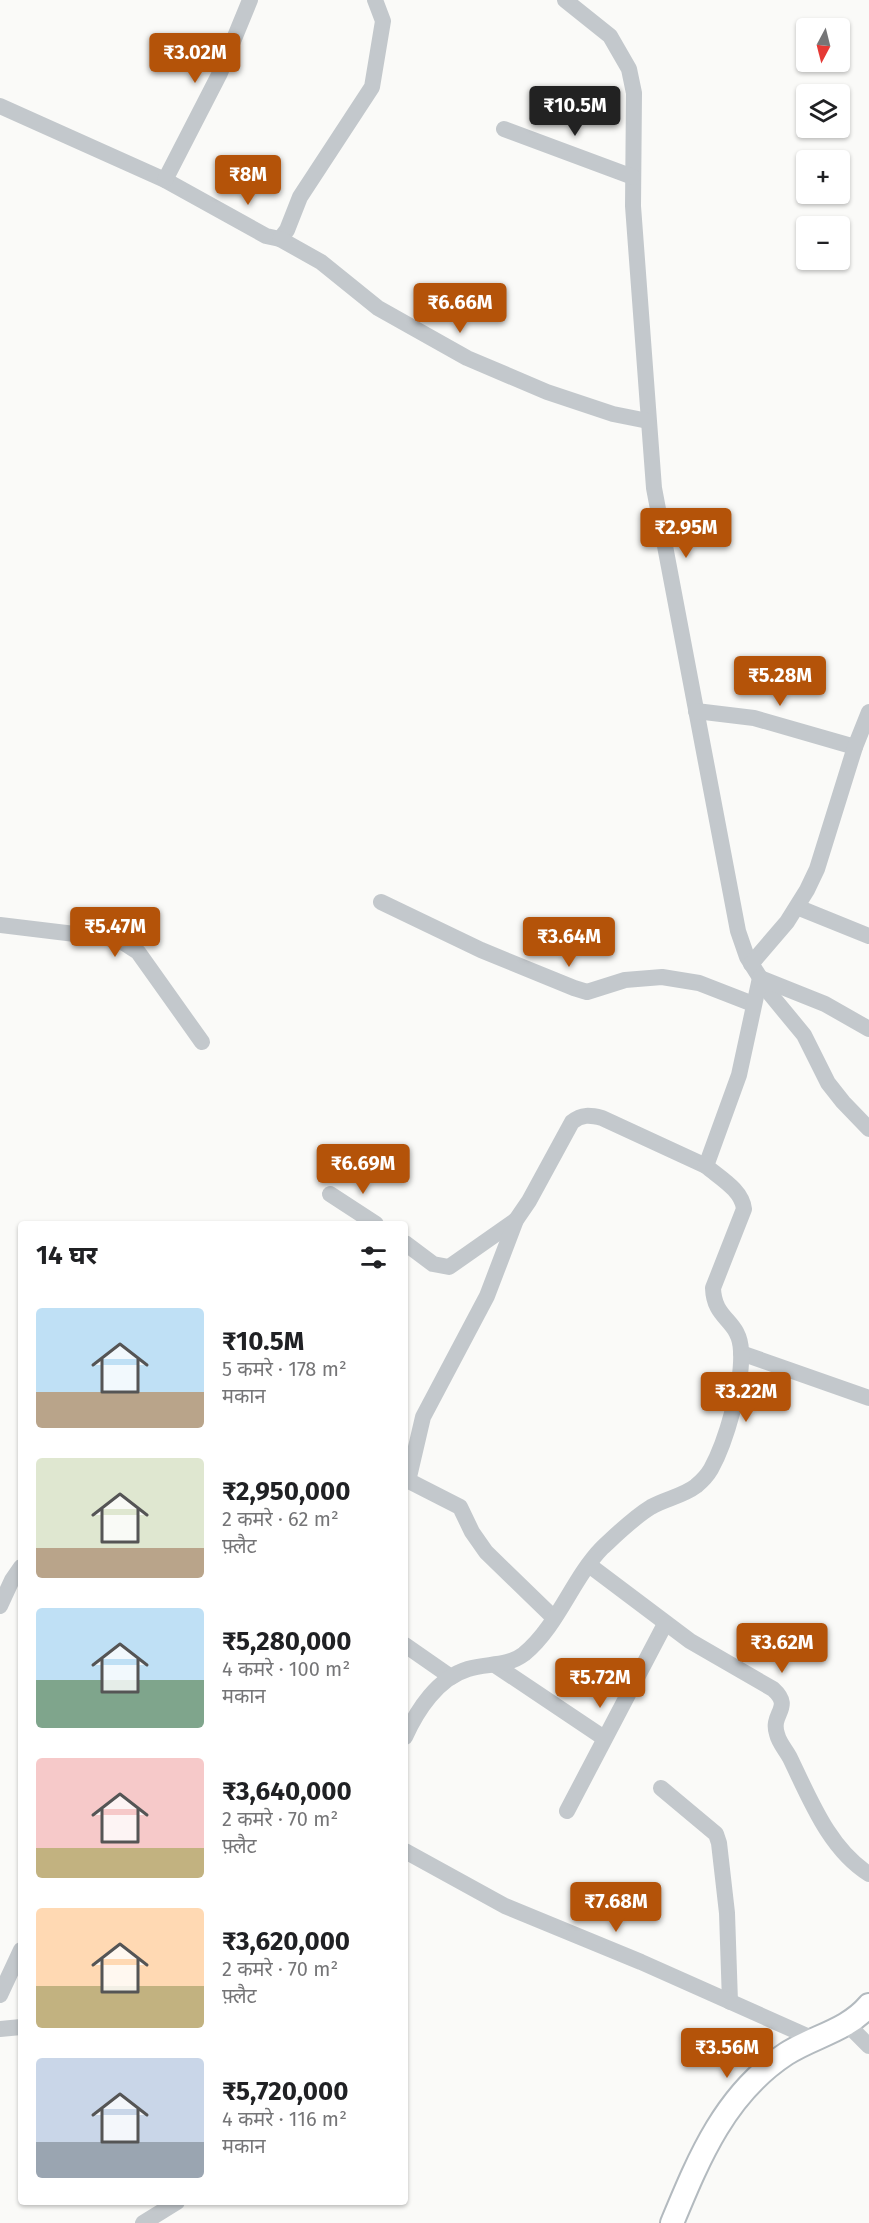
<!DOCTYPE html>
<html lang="hi">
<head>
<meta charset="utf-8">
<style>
  :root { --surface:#fff; --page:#f6f6f6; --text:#202124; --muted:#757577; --accent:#b45309 }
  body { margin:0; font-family:"Fira Sans","Noto Sans Devanagari",sans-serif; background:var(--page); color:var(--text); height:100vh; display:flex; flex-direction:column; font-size:22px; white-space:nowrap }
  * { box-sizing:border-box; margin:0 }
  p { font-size:20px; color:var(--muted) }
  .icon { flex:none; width:33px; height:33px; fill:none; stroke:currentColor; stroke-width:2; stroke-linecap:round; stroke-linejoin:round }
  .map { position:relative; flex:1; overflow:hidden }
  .drawer { position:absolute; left:18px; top:1221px; width:390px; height:984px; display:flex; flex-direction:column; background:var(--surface); border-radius:6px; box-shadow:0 2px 4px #0004 }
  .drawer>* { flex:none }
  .needle { width:39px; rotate:187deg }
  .fabs { position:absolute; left:796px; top:18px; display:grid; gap:12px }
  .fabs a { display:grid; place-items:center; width:54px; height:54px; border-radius:6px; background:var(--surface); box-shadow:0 2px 4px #0004; font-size:30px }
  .price { position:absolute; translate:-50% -51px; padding:0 14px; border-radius:6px; background:var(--accent); color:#fff; font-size:20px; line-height:39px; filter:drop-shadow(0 2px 3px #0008) }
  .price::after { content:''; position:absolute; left:50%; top:36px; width:18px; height:14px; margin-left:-9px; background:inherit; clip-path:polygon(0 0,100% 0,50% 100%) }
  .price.selected { background:#222; color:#fff }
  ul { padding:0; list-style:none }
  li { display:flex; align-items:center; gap:18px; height:150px; padding:0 18px }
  li span { display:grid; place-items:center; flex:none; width:168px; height:120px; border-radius:6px; color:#555 }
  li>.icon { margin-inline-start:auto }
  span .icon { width:72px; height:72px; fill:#fffc; stroke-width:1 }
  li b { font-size:26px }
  h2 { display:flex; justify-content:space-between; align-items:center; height:72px; padding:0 18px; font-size:26px }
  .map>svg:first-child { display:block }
</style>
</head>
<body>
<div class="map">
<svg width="869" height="2223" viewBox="0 0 869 2223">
  <rect width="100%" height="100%" fill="#fafaf8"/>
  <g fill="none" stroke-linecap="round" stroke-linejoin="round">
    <g stroke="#b3babf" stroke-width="26">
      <path id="secondary" d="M672,2223C699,2158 725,2094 786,2054C814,2036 847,2031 869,2005"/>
    </g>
    <g stroke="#c3c8cc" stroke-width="16">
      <path d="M565,0L610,36L629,69L634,93L633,206L654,488L738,931L747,957L771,995L804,1035L828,1083L843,1102L869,1129"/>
      <path d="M0,106L165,180L266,236L280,239L287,230L300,197L372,87L383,21L375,0"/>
      <path d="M504,129L633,177"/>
      <path d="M165,180L220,73L250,0"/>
      <path d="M280,239L321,262L378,308L467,358L547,392L613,414L648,421"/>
      <path d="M696,711L754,718L855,747"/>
      <path d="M381,902L481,950L574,988L587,992L625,980L662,977L699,983L753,1004"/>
      <path d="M797,907L869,936"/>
      <path d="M0,925L108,938L124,943L138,952L202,1042"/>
      <path d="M751,964L787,922L807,890L817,869L855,747L869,712"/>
      <path d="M330,1194L376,1224"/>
      <path d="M405,1243L433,1264L449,1267L516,1220"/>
      <path d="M741,1353L869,1398"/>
      <path d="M589,1565L690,1641L773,1689C794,1708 770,1713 777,1734C779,1743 786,1750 790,1758C810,1799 829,1849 869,1874"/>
      <path d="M0,1606L12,1580L21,1567"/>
      <path d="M554,1618L486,1552L472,1532L460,1507L411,1482L409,1477L423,1417L487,1296L516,1220L529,1201L572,1122C582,1114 590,1115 602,1118L706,1166"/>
      <path d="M405,1645L451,1677"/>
      <path d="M495,1665L604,1738"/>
      <path d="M405,1737C417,1710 438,1678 468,1669C487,1663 507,1667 524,1654C558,1626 572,1579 602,1548C617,1534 633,1518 651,1507C665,1499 683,1496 696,1486C702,1481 707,1476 711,1469C726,1442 743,1383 741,1351C740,1319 714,1321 713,1288L744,1209C742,1190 720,1178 706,1166L739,1075L760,978L825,1004L869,1029"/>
      <path d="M661,1788L716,1834L719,1843L727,1913L730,2002"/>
      <path d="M567,1811L665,1624"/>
      <path d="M405,1851L505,1906L641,1962L816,2040"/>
      <path d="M0,1995L21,1950"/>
      <path d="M847,2024L869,2046"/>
      <path d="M0,2029L21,2027"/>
      <path d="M143,2223L177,2202"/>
    </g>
    <use href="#secondary" stroke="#fff" stroke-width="22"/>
  </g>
</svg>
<div class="fabs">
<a><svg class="needle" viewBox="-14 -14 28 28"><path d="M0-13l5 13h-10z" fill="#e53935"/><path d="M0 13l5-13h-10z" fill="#757577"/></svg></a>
<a><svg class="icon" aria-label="layers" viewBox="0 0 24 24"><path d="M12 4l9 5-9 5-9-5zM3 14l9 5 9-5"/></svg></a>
<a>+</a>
<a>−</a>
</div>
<b class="price" style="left:195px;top:84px">₹3.02M</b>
<b class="price selected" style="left:575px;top:137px">₹10.5M</b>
<b class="price" style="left:248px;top:206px">₹8M</b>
<b class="price" style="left:460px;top:334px">₹6.66M</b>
<b class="price" style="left:686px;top:559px">₹2.95M</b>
<b class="price" style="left:780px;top:707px">₹5.28M</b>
<b class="price" style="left:115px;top:958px">₹5.47M</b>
<b class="price" style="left:569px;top:968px">₹3.64M</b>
<b class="price" style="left:363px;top:1195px">₹6.69M</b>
<b class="price" style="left:746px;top:1423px">₹3.22M</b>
<b class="price" style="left:782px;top:1674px">₹3.62M</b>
<b class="price" style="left:600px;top:1709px">₹5.72M</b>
<b class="price" style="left:616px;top:1933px">₹7.68M</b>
<b class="price" style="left:727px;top:2079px">₹3.56M</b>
<section class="drawer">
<h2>14 घर<svg class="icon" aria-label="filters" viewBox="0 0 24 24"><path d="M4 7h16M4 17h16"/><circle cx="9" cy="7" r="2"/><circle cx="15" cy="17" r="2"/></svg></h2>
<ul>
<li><span style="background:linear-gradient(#bfe0f5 70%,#b9a48a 0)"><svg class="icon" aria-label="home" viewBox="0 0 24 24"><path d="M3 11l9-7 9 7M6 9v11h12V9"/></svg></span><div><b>₹10.5M</b><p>5 कमरे · 178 m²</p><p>मकान</p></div></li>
<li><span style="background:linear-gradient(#dfe7d0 75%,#b9a48a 0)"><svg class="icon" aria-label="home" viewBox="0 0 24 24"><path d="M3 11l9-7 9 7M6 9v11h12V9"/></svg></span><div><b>₹2,950,000</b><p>2 कमरे · 62 m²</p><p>फ़्लैट</p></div></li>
<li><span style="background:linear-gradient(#bfe0f5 60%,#7fa58c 0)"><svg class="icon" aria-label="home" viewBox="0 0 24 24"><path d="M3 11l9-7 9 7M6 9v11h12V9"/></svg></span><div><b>₹5,280,000</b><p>4 कमरे · 100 m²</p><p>मकान</p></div></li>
<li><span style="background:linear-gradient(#f6c9c9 75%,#c2b280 0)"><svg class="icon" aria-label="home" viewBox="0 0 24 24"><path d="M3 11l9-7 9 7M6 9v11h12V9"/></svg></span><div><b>₹3,640,000</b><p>2 कमरे · 70 m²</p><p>फ़्लैट</p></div></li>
<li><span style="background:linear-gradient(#ffd9b3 65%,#c2b280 0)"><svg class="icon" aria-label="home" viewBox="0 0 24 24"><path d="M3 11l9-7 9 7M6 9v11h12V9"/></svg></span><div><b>₹3,620,000</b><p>2 कमरे · 70 m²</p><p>फ़्लैट</p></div></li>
<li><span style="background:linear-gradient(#c9d6e8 70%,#9aa5b1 0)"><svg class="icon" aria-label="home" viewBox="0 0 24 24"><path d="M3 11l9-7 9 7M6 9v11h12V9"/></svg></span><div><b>₹5,720,000</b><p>4 कमरे · 116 m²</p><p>मकान</p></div></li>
</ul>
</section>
</div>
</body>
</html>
